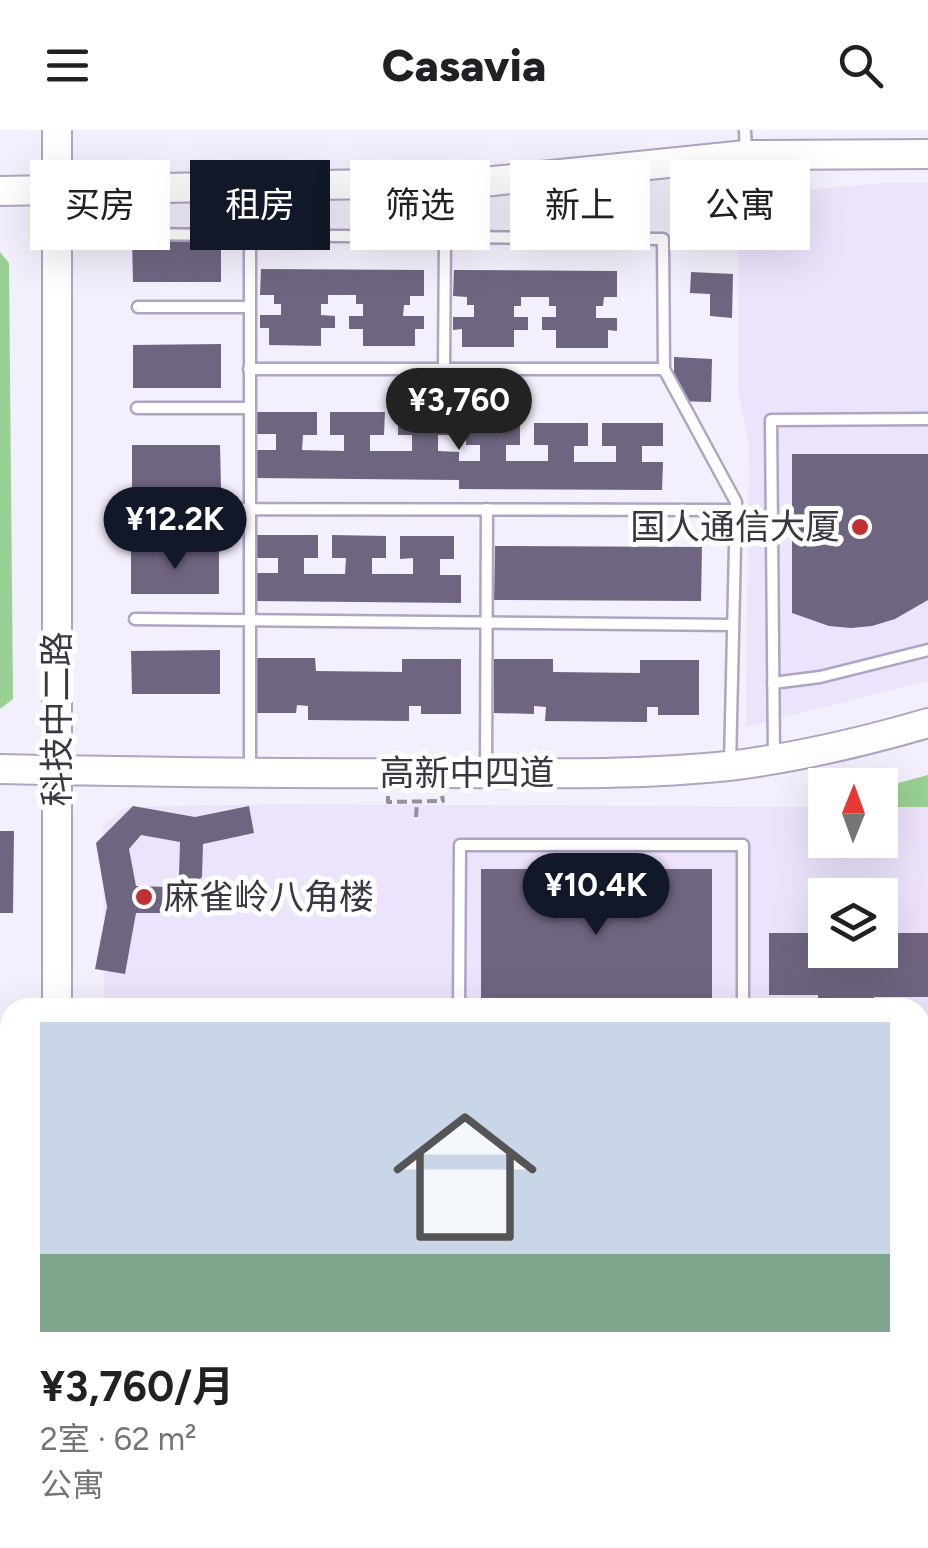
<!DOCTYPE html>
<html lang="zh">
<head>
<meta charset="utf-8">
<style>
  :root { --surface:#fff; --page:#f2f2f2; --text:#202124; --muted:#757577; --line:#e0e0e0; --accent:#111827 }
  body { margin:0; font-family:Figtree,"Noto Sans SC",sans-serif; background:var(--page); color:var(--text); height:100vh; display:flex; flex-direction:column; font-size:38px; white-space:nowrap }
  * { box-sizing:border-box; margin:0 }
  p { font-size:32px; color:var(--muted) }
  .icon { flex:none; width:55px; height:55px; fill:none; stroke:currentColor; stroke-width:2; stroke-linecap:round; stroke-linejoin:round }
  .map { position:relative; flex:1; overflow:hidden }
  .sheet { position:absolute; left:0px; top:868px; width:930px; height:552px; display:flex; flex-direction:column; background:var(--surface); border-radius:30px 30px 0 0; box-shadow:0 10px 40px #0002 }
  .sheet>* { flex:none }
  .hud { position:absolute; left:30px; top:30px; width:870px; height:90px; display:flex; gap:20px }
  .needle { width:65px; rotate:1deg }
  .tools { position:absolute; left:808px; top:638px; display:grid; gap:20px }
  .tools a { display:grid; place-items:center; width:90px; height:90px; border-radius:0px; background:var(--surface); box-shadow:0 10px 40px #0002; font-size:50px }
  .price { position:absolute; translate:-50% -85px; padding:0 22px; border-radius:35px; background:var(--accent); color:#fff; font-size:32px; line-height:65px; filter:drop-shadow(0 2px 5px #0008) }
  .price::after { content:''; position:absolute; left:50%; top:60px; width:30px; height:22px; margin-left:-15px; background:inherit; clip-path:polygon(0 0,100% 0,50% 100%) }
  .price.active { background:#222; color:#fff }
  ul { padding:0; list-style:none }
  li { display:grid; align-content:center; gap:20px; height:530px; padding:0 40px }
  li+li { border-top:2px solid var(--line) }
  li span { display:grid; place-items:center; height:310px; border-radius:0px; color:#555 }
  li>.icon { margin-inline-start:auto }
  span .icon { width:180px; height:180px; fill:#fffc; stroke-width:1 }
  li b { font-size:42px }
  .pill { padding:0 35px; border-radius:0px; background:var(--surface); box-shadow:0 10px 40px #0002; font-size:35px; line-height:90px }
  .pill.active { background:var(--accent); color:#fff }
  header { display:flex; justify-content:space-between; align-items:center; height:130px; padding:0 40px; background:var(--surface); font-size:45px; font-weight:800 }
  .map>svg:first-child { display:block }
</style>
</head>
<body>
<header><svg class="icon" aria-label="menu" viewBox="0 0 24 24"><path d="M4 6h16M4 12h16M4 18h16"/></svg>Casavia<svg class="icon" aria-label="search" viewBox="0 0 24 24"><circle cx="10" cy="10" r="6"/><path d="M15 15l6 6"/></svg></header>
<div class="map">
<svg width="928" height="1418" viewBox="0 0 928 1418">
  <rect width="100%" height="100%" fill="#f4effc"/>
  <g fill="#ede3fb" fill-rule="evenodd">
    <path d="M884,53H928V551L746,597L749,316L738,261V85L760,64Z"/>
    <path d="M282,674L825,677V710H880V677H928V1209H920V878L104,877L103,696L125,677ZM825,765H880V820H825Z"/>
  </g>
  <g fill="#99d093">
    <path d="M0,122L9,133L13,569L0,579Z"/>
    <path d="M928,645V677H880V658Z"/>
    <path d="M920,1255H928V1418H896V1410H920Z"/>
  </g>
  <g fill="#706581" fill-rule="evenodd">
    <path d="M132,109H221V152H133Z"/>
    <path d="M261,139L424,140V166H410V175H404L403,186H424V199H415V216H363V199H349V186H363V174H356V165H328V174H321V185L335,186V198H321V216L269,215V198H260V185H281V174H274V165H260Z"/>
    <path d="M454,140L617,141V167H604L603,176H596V188H617V201L608,200V218H556V200H542V187H556V176H549V167H521V176H514V187H528V200H514V217H462V199L453,200V187H474V175H467V167L453,166Z"/>
    <path d="M691,142L733,144L732,188L710,186V164L690,163Z"/>
    <path d="M221,214V258H133V215Z"/>
    <path d="M674,227L712,229L711,272L674,271Z"/>
    <path d="M256,282H317V305H303L302,320L344,321V305H330V282H385L384,305H370V321H412V305H398V283H452V305H438V321L459,322V331H480V315H466V292L520,293V315H506V331H548V315H534V293H588V316H574V332H616V316H602V293H663V316H642V332H663L662,360L459,359V350L255,348V320H276V304H255Z"/>
    <path d="M132,315H220L221,358H132Z"/>
    <path d="M792,324H928V470L895,489L872,496L851,498L829,496L792,483Z"/>
    <path d="M257,405H318V428H304V444H345L346,428H332V405L386,406V428H372V444H413V428L400,429V406H454V429H440V445H461V473L257,471V443H278V428H257Z"/>
    <path d="M495,416L702,417L701,471L494,470Z"/>
    <rect x="131" y="421" width="88" height="43"/>
    <path d="M220,520V564H132L131,521Z"/>
    <path d="M256,528H315L316,541L402,542V529H461V584H421V576H409V591L308,590V576L297,575L296,583H256Z"/>
    <path d="M494,529H553V542L640,543V530H699V585H658V577H647V592L545,591L546,577L534,576V584L494,583Z"/>
    <path d="M133,676L195,687L249,676L254,703L203,714L202,747L168,783H136L125,844L95,839L107,777L96,713ZM141,705L180,712L179,746L169,757L136,756L129,719Z"/>
    <path d="M0,701H14L13,783H0Z"/>
    <rect x="481" y="739" width="231" height="139"/>
    <path d="M769,803H825V820H880V803H928V867H874V878H818V865H769Z"/>
    <rect x="920" y="941" width="8" height="53"/>
    <rect x="0" y="980" width="10" height="40"/>
    <rect x="920" y="1082" width="8" height="82"/>
    <rect x="116" y="1410" width="219" height="8"/>
    <rect x="504" y="1410" width="180" height="8"/>
  </g>
  <g fill="none" stroke-linecap="round" stroke-linejoin="round">
    <g stroke="#b0a4c3" stroke-width="15">
      <g id="lane">
        <path d="M745,0L746,24"/>
        <path d="M135,104L663,109L664,239L736,372L730,635"/>
        <path d="M250,105V643"/>
        <path d="M138,177H249"/>
        <path d="M444,238L445,107"/>
        <path d="M249,239H664"/>
        <path d="M137,278H249"/>
        <path d="M136,379L735,380"/>
        <path d="M135,489L733,495"/>
        <path d="M773,553L820,547L928,520"/>
        <path d="M774,629L771,290L928,289"/>
        <path d="M486,642L487,379"/>
        <path d="M459,878L460,715H743V878"/>
        <path d="M0,1049L7,1052L10,1056"/>
        <path d="M0,1145L7,1143L10,1138"/>
      </g>
    </g>
    <g stroke="#b0a4c3" stroke-width="25">
      <g id="street">
        <path d="M920,1039L928,1040"/>
        <path d="M920,1240H928"/>
        <path d="M430,1410L432,1418"/>
      </g>
    </g>
    <g stroke="#b0a4c3" stroke-width="32">
      <g id="secondary">
        <path d="M57,0V878"/>
        <path d="M0,61L483,52L746,25L928,24"/>
        <path d="M0,639C147,642 293,644 440,643C536,643 633,646 728,636C795,628 863,612 928,593"/>
        <path d="M58,1410V1418"/>
      </g>
    </g>
    <g stroke="#958f9c" stroke-width="4" stroke-dasharray="10 5" stroke-linecap="butt">
      <path d="M388,666V672L443,671L442,666"/>
      <path d="M416,687L417,671"/>
    </g>
    <use href="#lane" stroke="#fff" stroke-width="10"/>
    <use href="#street" stroke="#fff" stroke-width="20"/>
    <use href="#secondary" stroke="#fff" stroke-width="28"/>
  </g>
  <g fill="#c03133" stroke="#fff" stroke-width="4">
    <circle cx="860" cy="397" r="10"/>
    <circle cx="144" cy="767" r="10"/>
  </g>
  <g text-anchor="middle" dominant-baseline="central" stroke-width="10" stroke-linejoin="round" paint-order="stroke">
    <g font-size="35" fill="#3c3643" stroke="#fff" text-anchor="end">
      <text x="840" y="397">国人通信大厦</text>
      <text x="164" y="767" text-anchor="start">麻雀岭八角楼</text>
    </g>
    <g font-size="35" fill="#3c3643" stroke="#fff">
      <text transform="translate(57 589) rotate(-90)">科技中二路</text>
      <text x="467" y="643">高新中四道</text>
    </g>
  </g>
</svg>
<div class="tools">
<a><svg class="needle" viewBox="-14 -14 28 28"><path d="M0-13l5 13h-10z" fill="#e53935"/><path d="M0 13l5-13h-10z" fill="#757577"/></svg></a>
<a><svg class="icon" aria-label="layers" viewBox="0 0 24 24"><path d="M12 4l9 5-9 5-9-5zM3 14l9 5 9-5"/></svg></a>
</div>
<b class="price active" style="left:459px;top:323px">¥3,760</b>
<b class="price" style="left:175px;top:442px">¥12.2K</b>
<b class="price" style="left:596px;top:808px">¥10.4K</b>
<div class="hud">
<a class="pill">买房</a>
<a class="pill active">租房</a>
<a class="pill">筛选</a>
<a class="pill">新上</a>
<a class="pill">公寓</a>
</div>
<section class="sheet">
<ul>
<li><span style="background:linear-gradient(#c9d6e8 75%,#7fa58c 0)"><svg class="icon" aria-label="home" viewBox="0 0 24 24"><path d="M3 11l9-7 9 7M6 9v11h12V9"/></svg></span><div><b>¥3,760/月</b><p>2室 · 62 m²</p><p>公寓</p></div></li>
</ul>
</section>
</div>
</body>
</html>
